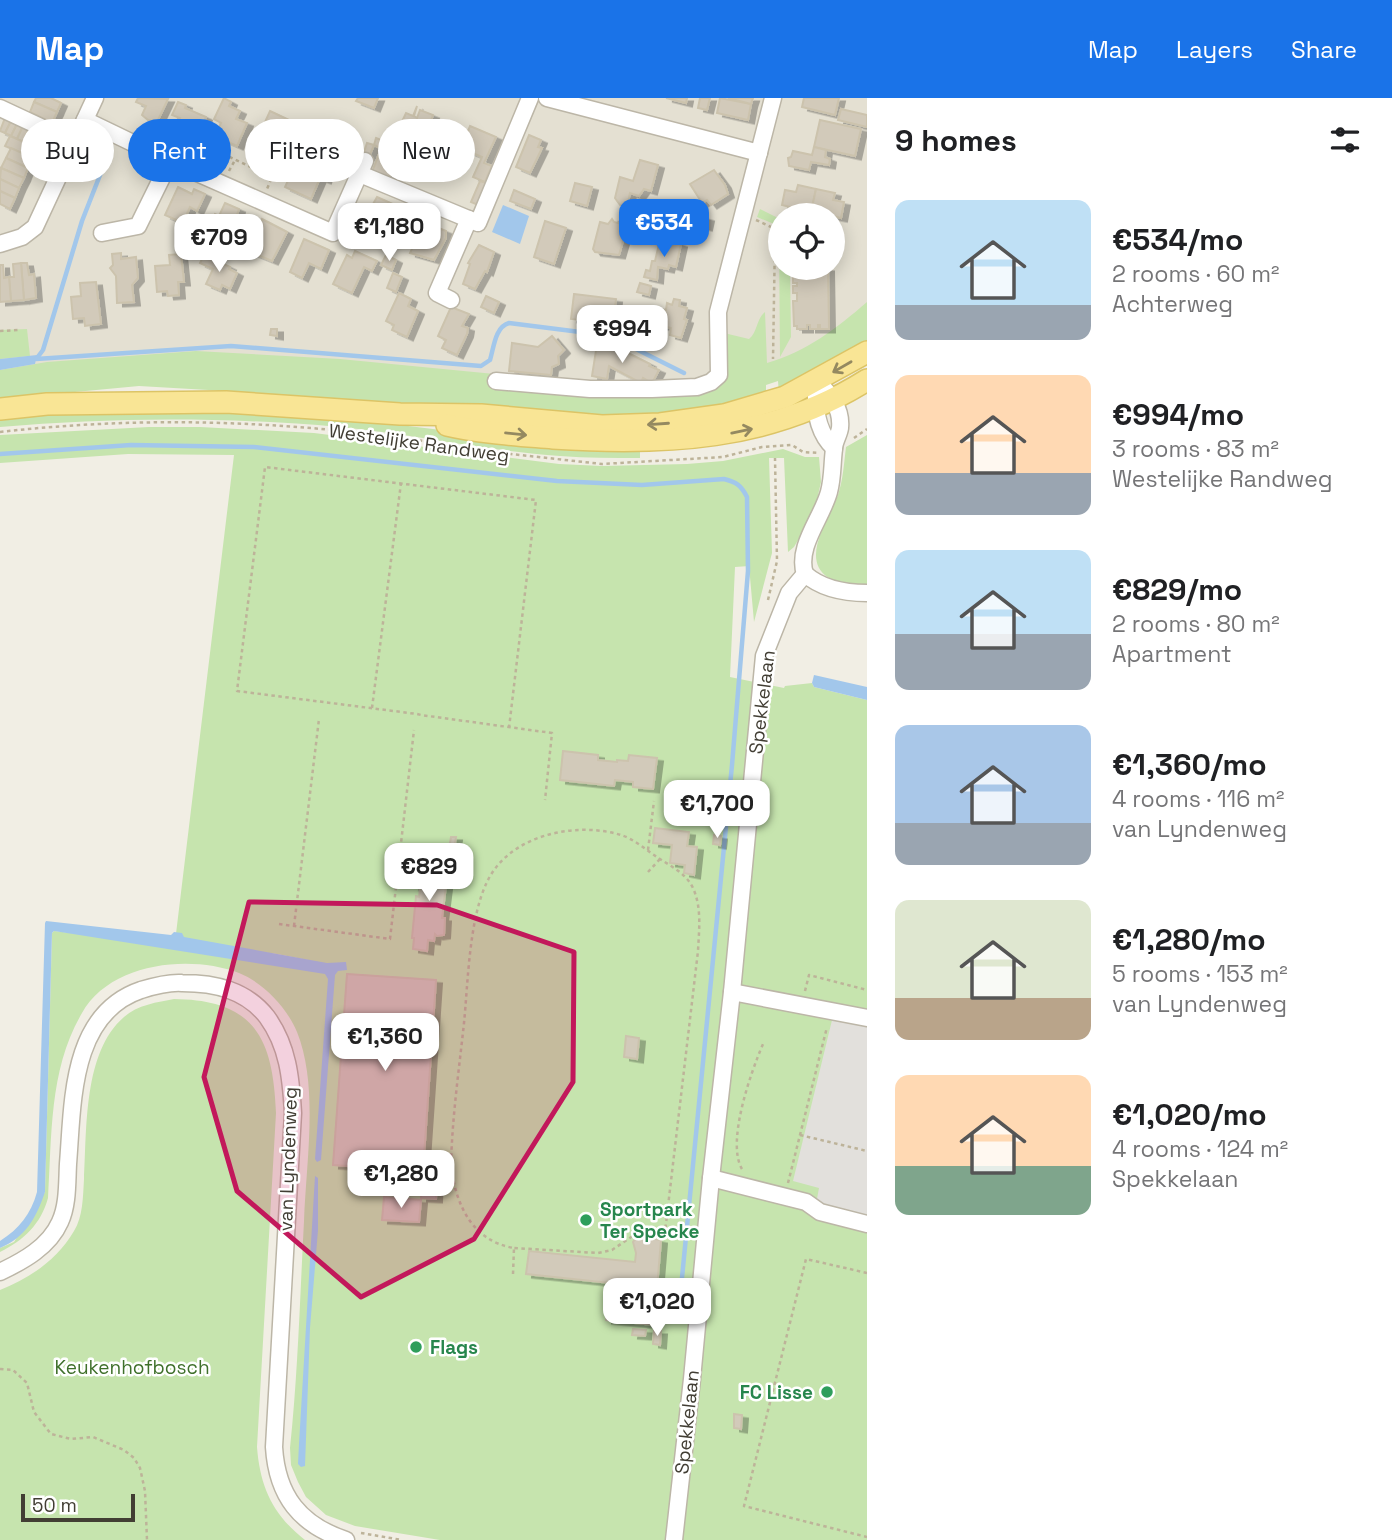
<!DOCTYPE html>
<html lang="en">
<head>
<meta charset="utf-8">
<style>
  :root { --surface:#fff; --page:#f6f6f6; --text:#202124; --muted:#757577; --accent:#1a73e8 }
  body { margin:0; font-family:"Space Grotesk",sans-serif; background:var(--page); color:var(--text); height:100vh; display:flex; flex-direction:column; font-size:26px; white-space:nowrap }
  * { box-sizing:border-box; margin:0 }
  p { font-size:23px; color:var(--muted) }
  .icon { flex:none; width:38px; height:38px; fill:none; stroke:currentColor; stroke-width:2; stroke-linecap:round; stroke-linejoin:round }
  .map { position:relative; flex:1; overflow:hidden }
  .details { display:flex; flex-direction:column; background:var(--surface); width:525px }
  .details>* { flex:none }
  .hud { position:absolute; left:21px; top:21px; width:665px; height:63px; display:flex; gap:14px }
  .fabs { position:absolute; left:768px; top:105px; display:grid; gap:14px }
  .fabs a { display:grid; place-items:center; width:77px; height:77px; border-radius:50%; background:var(--surface); box-shadow:0 4px 18px #0003; font-size:35px }
  .scale { position:absolute; left:21px; bottom:18px; width:114px; box-sizing:border-box; padding-left:7px; border:4px solid #423e34; border-top:0; font-size:19px; line-height:24px; white-space:nowrap; color:#423e34; -webkit-text-stroke:5px #fff; paint-order:stroke }
  .price { position:absolute; translate:-50% -60px; padding:0 16px; border-radius:14px; background:#fff; color:#222; font-size:23px; line-height:46px; filter:drop-shadow(0 2px 4px #0008) }
  .price::after { content:''; position:absolute; left:50%; top:42px; width:21px; height:16px; margin-left:-10px; background:inherit; clip-path:polygon(0 0,100% 0,50% 100%) }
  .price.active { background:var(--accent); color:#fff }
  ul { padding:0; list-style:none }
  li { display:flex; align-items:center; gap:21px; height:175px; padding:0 28px }
  li span { display:grid; place-items:center; flex:none; width:196px; height:140px; border-radius:14px; color:#555 }
  li>.icon { margin-inline-start:auto }
  span .icon { width:84px; height:84px; fill:#fffc; stroke-width:1 }
  li b { font-size:30px }
  h2 { display:flex; justify-content:space-between; align-items:center; height:84px; padding:0 28px; font-size:30px }
  .chip { padding:0 24px; border-radius:32px; background:var(--surface); box-shadow:0 4px 18px #0003; font-size:24px; line-height:63px }
  .chip.active { background:var(--accent); color:#fff }
  header { display:flex; align-items:center; gap:42px; box-sizing:border-box; height:98px; padding:0 35px; background:var(--accent); color:#fff }
  header strong { font-size:33px }
  nav { display:flex; gap:38px; margin-inline-start:auto; font-size:24px }
  main { display:flex; flex:1; min-height:0 }
  .map>svg:first-child { display:block }
</style>
</head>
<body>
<header>
<strong>Map</strong>
<nav><a>Map</a><a>Layers</a><a>Share</a></nav>
</header>
<main>
<div class="map">
<svg width="867" height="1442" viewBox="0 0 867 1442">
  <defs>
    <filter id="shadow"><feDropShadow dx="6" dy="3.5" stdDeviation="0" flood-color="#0004"/></filter>
  </defs>
  <rect width="100%" height="100%" fill="#f1eee4"/>
  <path fill="#e4e0d2" fill-rule="evenodd" d="M0,0H867V217L788,273L679,307L127,278L0,290ZM780,117H833V170H780Z"/>
  <g fill="#c6e4ae">
    <path d="M760,111L780,121V170H790L791,239L780,259L779,138L774,126L757,119Z"/>
    <path d="M867,204V251L779,296L778,283L766,287V300L700,318L564,321L260,295L139,288L0,301V272L47,264L196,253L340,261L618,288L726,280L724,235L749,241C758,234 756,221 765,214L767,265C806,254 837,230 867,204Z"/>
    <path d="M27,231L30,258L0,261V232Z"/>
    <path d="M100,311L318,317L441,332L640,349V360C613,360 587,360 560,358C486,353 413,336 339,329C226,319 113,319 0,329V319Z"/>
    <path d="M149,329H200L314,335L559,366L602,368L687,366L723,363L783,351L805,359H819L821,384L814,415L794,449L788,454L784,360H769L772,455L754,524L749,468L735,469L730,579L784,590L785,588L812,585L814,589L867,602V1442H440L355,1428L326,1417L306,1399L298,1384L291,1367L290,1350C298,1274 300,1198 304,1123C306,1064 319,989 297,934C287,910 264,885 239,875C189,856 110,865 82,915C49,971 52,1037 48,1100C41,1126 24,1142 0,1154V1150L14,1144L45,1094L52,835L54,833L313,863L277,856L175,844L234,357L128,356L0,365V337Z"/>
    <path d="M867,337V488H866C854,486 839,487 829,480C799,462 829,421 838,397C843,382 844,365 846,349Z"/>
    <path d="M174,901C255,902 273,940 276,1015L257,1349C260,1389 273,1417 305,1442H0V1192C30,1180 57,1162 74,1133C83,1119 83,1098 84,1081C87,1032 83,954 124,919C137,907 158,904 174,901Z"/>
  </g>
  <path fill="#e2e0dc" d="M833,918L867,926V1118L816,1106L819,1090L793,1083Z"/>
  <g fill="#a2c7eb">
    <path d="M503,107L529,118L520,146L492,134Z"/>
    <path d="M37,257L35,266L0,272V261Z"/>
    <path d="M814,577L867,589V602L814,589L812,585Z"/>
    <path d="M46,823L171,837L174,834L182,835L184,839L327,865L346,864L347,872L338,873L335,877L321,1062L317,1064L315,1061L328,881L325,876L54,833L52,835L45,1094C36,1120 26,1139 0,1150V1143C19,1131 31,1116 37,1094L45,825Z"/>
    <path d="M315,1078L318,1080V1132L310,1230L305,1368L301,1369L298,1366L299,1346Z"/>
  </g>
  <g fill="none" stroke-linecap="round" stroke-linejoin="round">
    <g stroke="#a2c7eb" stroke-width="4.5">
      <path d="M37,260L43,252L82,123L111,49"/>
      <path d="M36,261L231,248L481,268L490,262C494,249 495,229 509,225L596,236L616,241L684,275"/>
      <path d="M0,356L131,347L254,349L557,383L642,387L724,381C736,384 741,387 747,399L748,473L732,667L681,1190"/>
    </g>
  </g>
  <g fill="#d2caba" stroke="#ccc3ad" stroke-width="2" filter="url(#shadow)">
    <path d="M36,0H51L61,5L57,14L34,4Z"/>
    <path d="M138,0L168,1L157,24L148,22L142,17L146,8L136,4Z"/>
    <path d="M224,0L231,4L229,8L240,13L236,21L247,25L237,48L215,38L221,25L214,21Z"/>
    <path d="M358,0H378L374,10L356,3Z"/>
    <path d="M666,0H687L686,5Z"/>
    <path d="M700,0H710L707,12L698,10Z"/>
    <path d="M720,0L751,6L748,22L717,15Z"/>
    <path d="M728,0H753L751,6Z"/>
    <path d="M804,0H839L835,17L802,9Z"/>
    <path d="M34,4L57,14L52,25L30,14Z"/>
    <path d="M178,4L186,7L185,10L206,19L196,42L174,32L180,20L172,17Z"/>
    <path d="M417,8L414,18L417,20L420,12L433,17L424,40L420,39L415,51L419,53L415,62L405,58L402,60L399,56L389,80L372,74L381,51L389,55L394,43L401,46L407,33L399,30L406,15L413,18Z"/>
    <path d="M841,11L867,17V29L838,22Z"/>
    <path d="M270,13L289,22L282,37L286,39L272,70L249,59Z"/>
    <path d="M5,20L11,23L5,35L0,33Z"/>
    <path d="M820,22L861,31L855,58L814,49Z"/>
    <path d="M11,23L17,26L11,38L5,35Z"/>
    <path d="M17,26L23,28L17,41L11,38Z"/>
    <path d="M23,28L29,31L23,44L17,41Z"/>
    <path d="M470,28L496,39L484,65L492,68L485,84L473,79L482,59L461,50Z"/>
    <path d="M29,31L35,34L29,46L23,44Z"/>
    <path d="M35,34L40,37L35,49L29,46Z"/>
    <path d="M40,37L46,39L41,52L35,49Z"/>
    <path d="M529,37L541,42L538,49L542,50L530,75L516,69Z"/>
    <path d="M10,38L38,50L33,60L5,48Z"/>
    <path d="M326,38L338,43L335,50L339,51L331,69L317,63L314,69L316,71L301,64L312,39L324,44Z"/>
    <path d="M46,39L53,42L47,55L41,52Z"/>
    <path d="M376,40L384,43L382,51L374,47Z"/>
    <path d="M367,45L374,47L369,59L363,57Z"/>
    <path d="M814,49L826,52L825,59L830,61L829,67L811,64L809,72L789,68L788,60L791,59L793,53L812,57Z"/>
    <path d="M11,50L33,60L28,70L6,60Z"/>
    <path d="M6,60L28,70L24,80L1,70Z"/>
    <path d="M640,62L658,67L651,93L644,91L639,98L630,95L627,109L620,107L615,100L620,79L633,83Z"/>
    <path d="M297,63L327,76L325,82L320,80L311,101L285,89Z"/>
    <path d="M1,70L24,80L19,90L0,81Z"/>
    <path d="M714,72L725,87L728,96L711,107L707,102L702,105L690,86Z"/>
    <path d="M0,81L19,90L15,100L0,93Z"/>
    <path d="M480,83L486,85L478,107L471,104Z"/>
    <path d="M575,85L592,89L587,108L570,103Z"/>
    <path d="M798,87L816,91L811,114L782,107L785,92L796,94Z"/>
    <path d="M178,89L192,96L194,91L205,96L197,113L190,109L183,125L165,117Z"/>
    <path d="M816,91L835,95L833,102L844,104L841,120L811,114Z"/>
    <path d="M514,92L535,101L531,111L510,103Z"/>
    <path d="M0,93L15,100L10,111L0,106Z"/>
    <path d="M377,99L395,107L388,122L386,121L383,128L389,131L385,140L360,129Z"/>
    <path d="M225,105L239,111L227,144L207,135L215,116L219,118Z"/>
    <path d="M637,111L652,115L645,142L625,136L619,157L595,154L593,151L600,124L608,126L612,121L614,124L632,129Z"/>
    <path d="M694,116L708,120L706,129L692,125Z"/>
    <path d="M262,121L287,134L272,163L248,153Z"/>
    <path d="M545,123L566,130L554,166L534,159Z"/>
    <path d="M431,127L446,133V140L434,162L410,155L422,129L428,132Z"/>
    <path d="M304,141L329,152L321,171L309,165L302,180L290,174Z"/>
    <path d="M670,142L681,146L676,169L669,167L668,171L658,169L657,182L644,179L646,172L650,173L652,163H655L659,146L665,148L666,143Z"/>
    <path d="M479,147L494,154L487,174L485,173L475,191L463,186L470,166L468,165Z"/>
    <path d="M355,153L377,163L372,173L364,169L352,195L333,186L347,157L352,160Z"/>
    <path d="M121,155V161L136,159L138,180L132,187L134,204L117,205L116,178L110,170L113,167L112,156Z"/>
    <path d="M181,156L184,184H178L179,197L168,198L167,193L157,194L155,168L170,167L169,157Z"/>
    <path d="M204,157L230,169L229,171L237,175L230,191L222,187L220,192L206,186L213,171L200,165Z"/>
    <path d="M386,157L396,162L392,172L381,167Z"/>
    <path d="M21,165H27L29,177L34,176L36,200L24,202Z"/>
    <path d="M21,165L24,202L11,203L9,179H14L13,166Z"/>
    <path d="M0,167H3L4,180L9,179L11,203L0,204Z"/>
    <path d="M793,170H828L829,231H820V227H818V231H810V227H807V231H797V228H794L793,203H797V195H793V188H797V185H793V178L797,177V175H793Z"/>
    <path d="M393,175L402,179L396,194L387,190Z"/>
    <path d="M96,184L101,226L85,228L84,220L73,221L71,199L81,198L80,185Z"/>
    <path d="M640,185L651,188L649,197L637,194Z"/>
    <path d="M399,195L411,201L408,208L418,213L407,239L392,232L394,227L386,223Z"/>
    <path d="M574,196L616,201L613,226L571,221Z"/>
    <path d="M486,198L499,204L494,215L481,209Z"/>
    <path d="M674,201L680,202L679,208L687,210L684,221L687,222L681,240L670,237L671,230L662,228L664,221L654,219L656,210L666,212L667,205L672,207Z"/>
    <path d="M451,209L469,216L462,228L468,230L467,236L457,257L442,250L446,242L438,238Z"/>
    <path d="M271,231H277V238L270,237Z"/>
    <path d="M552,238L564,252L558,258L559,266L552,269L551,277L509,273L512,245L538,249Z"/>
    <path d="M597,246L613,248V251L620,255L622,252L650,266L649,268L659,272L652,285L643,280L641,285L609,268L607,281L592,278Z"/>
    <path d="M563,653L598,657V662L617,664V662L628,663L629,657L657,660L653,691L633,689V684L615,682L614,688L560,682Z"/>
    <path d="M655,730L689,734L687,748L697,749L694,777L684,775L685,767L670,765L672,747L653,745Z"/>
    <path d="M714,737L721,738L720,747L713,746Z"/>
    <path d="M451,739H456L454,752L449,751Z"/>
    <path d="M419,758L440,760L438,779L447,780L442,820H445L444,837L437,838L435,836L434,843L428,842L427,853L413,851L414,840H412L416,798L419,799L420,790L413,789Z"/>
    <path d="M347,876L436,882L423,1073L333,1067Z"/>
    <path d="M626,938L639,940L637,961L624,959Z"/>
    <path d="M422,1078L437,1079L436,1101L421,1100Z"/>
    <path d="M384,1099L421,1102L419,1124L382,1122Z"/>
    <path d="M642,1135H649L656,1141L661,1142L657,1190L526,1176L529,1153L635,1164L636,1155L633,1144L638,1137Z"/>
    <path d="M608,1199L655,1204L653,1227L606,1222Z"/>
    <path d="M633,1231L646,1232L645,1238L632,1237Z"/>
    <path d="M654,1233H661L660,1247L653,1246Z"/>
    <path d="M734,1316L742,1317L741,1331L734,1330Z"/>
  </g>
  <g fill="none" stroke-linecap="round" stroke-linejoin="round">
    <g stroke="#bcb6a7" stroke-width="19">
      <g id="minor">
        <path d="M547,0L759,55"/>
        <path d="M0,10L75,45"/>
        <path d="M85,22L170,63L333,135L365,63"/>
        <path d="M360,76L478,125L530,0"/>
        <path d="M102,135L138,128L170,63"/>
        <path d="M0,146L22,139L35,129L95,0"/>
        <path d="M451,202L437,195L469,121"/>
        <path d="M496,283L590,291H652L697,289L711,284L719,277L718,214L773,0"/>
        <path d="M816,298C815,317 820,337 834,350"/>
        <path d="M805,476C796,449 822,420 829,394C833,379 832,366 834,351C834,344 839,337 840,330C842,310 830,296 817,283"/>
        <path d="M805,476C822,491 845,495 867,495"/>
        <path d="M732,894L867,920"/>
        <path d="M711,1080L806,1104L820,1114L867,1126"/>
        <path d="M0,1174C23,1163 49,1149 60,1124C68,1107 67,1085 68,1066C73,1005 70,916 141,892C154,888 168,884 182,885C215,885 246,892 267,919C288,948 291,980 293,1015L274,1349C277,1398 300,1427 346,1442"/>
        <path d="M674,1442L692,1281L711,1080L732,894L764,558L789,495L805,476"/>
      </g>
    </g>
    <g stroke="#dcc466" stroke-width="24">
      <g id="major">
        <path d="M0,311L47,306L226,304L400,316L481,317L602,328L660,326L724,317L785,299L867,254"/>
        <path d="M447,327C481,335 518,337 553,340C663,347 771,343 867,282"/>
      </g>
    </g>
    <g stroke="#bdb399" stroke-width="2.5" stroke-dasharray="3.5 3.5" stroke-linecap="butt">
      <path d="M199,60L204,47L272,79L267,91"/>
      <path d="M229,73L235,62"/>
      <path d="M756,122L771,129L775,139L773,261"/>
      <path d="M0,233L19,232"/>
      <path d="M0,334C147,317 297,323 443,346"/>
      <path d="M854,340L867,331"/>
      <path d="M502,355L602,366L723,359L762,349L792,347L803,354L819,355"/>
      <path d="M768,502L777,463L775,360"/>
      <path d="M372,610L401,385"/>
      <path d="M509,630L536,402L265,369L237,593L417,616L421,617L552,635L545,702"/>
      <path d="M648,752L654,703"/>
      <path d="M648,774L660,761"/>
      <path d="M279,826L390,841L414,632"/>
      <path d="M294,828L319,621"/>
      <path d="M805,893L809,877L867,892"/>
      <path d="M800,1037L867,1053"/>
      <path d="M742,1071C726,1044 751,974 763,946"/>
      <path d="M788,1085L827,929"/>
      <path d="M867,1175L806,1161L744,1408L867,1439"/>
      <path d="M513,1176L514,1150C472,1143 456,1107 451,1068C452,1020 459,972 464,925C468,885 469,821 487,784C509,737 575,723 621,737C634,741 646,752 657,759C670,768 686,775 693,790C702,810 699,832 698,853L665,1134L640,1133L612,1152L598,1155L514,1150"/>
      <path d="M0,1271L13,1272L27,1285L34,1314L51,1336L71,1341L93,1339L124,1352L134,1360L140,1370L145,1393L147,1442"/>
      <path d="M361,1435L402,1442"/>
    </g>
    <use href="#minor" stroke="#fff" stroke-width="16"/>
    <use href="#major" stroke="#f9e595" stroke-width="21"/>
  </g>
  <defs><path id="oneway-shaft" d="M-6 0H5M1.5-3L5.5 0L1.5 3" fill="none" stroke-width="1.6" stroke-linecap="round" stroke-linejoin="round" transform="scale(1.75)"/></defs>
  <g stroke="#948960">
    <use href="#oneway-shaft" transform="translate(842 269) rotate(150)"/>
    <use href="#oneway-shaft" transform="translate(658 326) rotate(176)"/>
    <use href="#oneway-shaft" transform="translate(742 333) rotate(-12)"/>
    <use href="#oneway-shaft" transform="translate(516 336) rotate(6)"/>
  </g>
  <path fill="#c2185b" fill-opacity="0.2" stroke="#c2185b" stroke-width="5" stroke-linejoin="round" d="M249,804L437,807L574,854L573,984L474,1141L361,1199L237,1093L204,979Z"/>
  <g fill="#2e9e5b" stroke="#fff" stroke-width="2.5">
    <circle cx="586" cy="1122" r="7"/>
    <circle cx="416" cy="1249" r="7"/>
    <circle cx="827" cy="1294" r="7"/>
  </g>
  <g text-anchor="middle" dominant-baseline="central" stroke-width="5" stroke-linejoin="round" paint-order="stroke">
    <g font-size="19" fill="#423e34" stroke="#fff">
      <text transform="translate(419 345) rotate(8)">Westelijke Randweg</text>
      <text transform="translate(762 604) rotate(-83)">Spekkelaan</text>
      <text transform="translate(288 1061) rotate(-88)">van Lyndenweg</text>
      <text transform="translate(687 1324) rotate(-84)">Spekkelaan</text>
    </g>
    <g font-size="19" font-weight="bold" fill="#27864d" stroke="#fff" text-anchor="start">
      <text x="600" y="1111">Sportpark<tspan x="600" dy="22">Ter Specke</tspan></text>
      <text x="430" y="1249">Flags</text>
      <text x="813" y="1294" text-anchor="end">FC Lisse</text>
    </g>
    <g font-size="19" fill="#3f702b" stroke="#fff">
      <text x="132" y="1269">Keukenhofbosch</text>
    </g>
  </g>
</svg>
<div class="fabs">
<a><svg class="icon" aria-label="locate" viewBox="0 0 24 24"><circle cx="12" cy="12" r="6"/><path d="M12 2v4M12 18v4M2 12h4M18 12h4"/></svg></a>
</div>
<div class="scale">50 m</div>
<b class="price active" style="left:664px;top:161px">€534</b>
<b class="price" style="left:389px;top:165px">€1,180</b>
<b class="price" style="left:219px;top:176px">€709</b>
<b class="price" style="left:622px;top:267px">€994</b>
<b class="price" style="left:717px;top:742px">€1,700</b>
<b class="price" style="left:429px;top:805px">€829</b>
<b class="price" style="left:385px;top:975px">€1,360</b>
<b class="price" style="left:401px;top:1112px">€1,280</b>
<b class="price" style="left:657px;top:1240px">€1,020</b>
<div class="hud">
<a class="chip">Buy</a>
<a class="chip active">Rent</a>
<a class="chip">Filters</a>
<a class="chip">New</a>
</div>
</div>
<section class="details">
<h2>9 homes<svg class="icon" aria-label="filters" viewBox="0 0 24 24"><path d="M4 7h16M4 17h16"/><circle cx="9" cy="7" r="2"/><circle cx="15" cy="17" r="2"/></svg></h2>
<ul>
<li><span style="background:linear-gradient(#bfe0f5 75%,#9aa5b1 0)"><svg class="icon" aria-label="home" viewBox="0 0 24 24"><path d="M3 11l9-7 9 7M6 9v11h12V9"/></svg></span><div><b>€534/mo</b><p>2 rooms · 60 m²</p><p>Achterweg</p></div></li>
<li><span style="background:linear-gradient(#ffd9b3 70%,#9aa5b1 0)"><svg class="icon" aria-label="home" viewBox="0 0 24 24"><path d="M3 11l9-7 9 7M6 9v11h12V9"/></svg></span><div><b>€994/mo</b><p>3 rooms · 83 m²</p><p>Westelijke Randweg</p></div></li>
<li><span style="background:linear-gradient(#bfe0f5 60%,#9aa5b1 0)"><svg class="icon" aria-label="home" viewBox="0 0 24 24"><path d="M3 11l9-7 9 7M6 9v11h12V9"/></svg></span><div><b>€829/mo</b><p>2 rooms · 80 m²</p><p>Apartment</p></div></li>
<li><span style="background:linear-gradient(#a9c7e8 70%,#9aa5b1 0)"><svg class="icon" aria-label="home" viewBox="0 0 24 24"><path d="M3 11l9-7 9 7M6 9v11h12V9"/></svg></span><div><b>€1,360/mo</b><p>4 rooms · 116 m²</p><p>van Lyndenweg</p></div></li>
<li><span style="background:linear-gradient(#dfe7d0 70%,#b9a48a 0)"><svg class="icon" aria-label="home" viewBox="0 0 24 24"><path d="M3 11l9-7 9 7M6 9v11h12V9"/></svg></span><div><b>€1,280/mo</b><p>5 rooms · 153 m²</p><p>van Lyndenweg</p></div></li>
<li><span style="background:linear-gradient(#ffd9b3 65%,#7fa58c 0)"><svg class="icon" aria-label="home" viewBox="0 0 24 24"><path d="M3 11l9-7 9 7M6 9v11h12V9"/></svg></span><div><b>€1,020/mo</b><p>4 rooms · 124 m²</p><p>Spekkelaan</p></div></li>
</ul>
</section>
</main>
</body>
</html>
